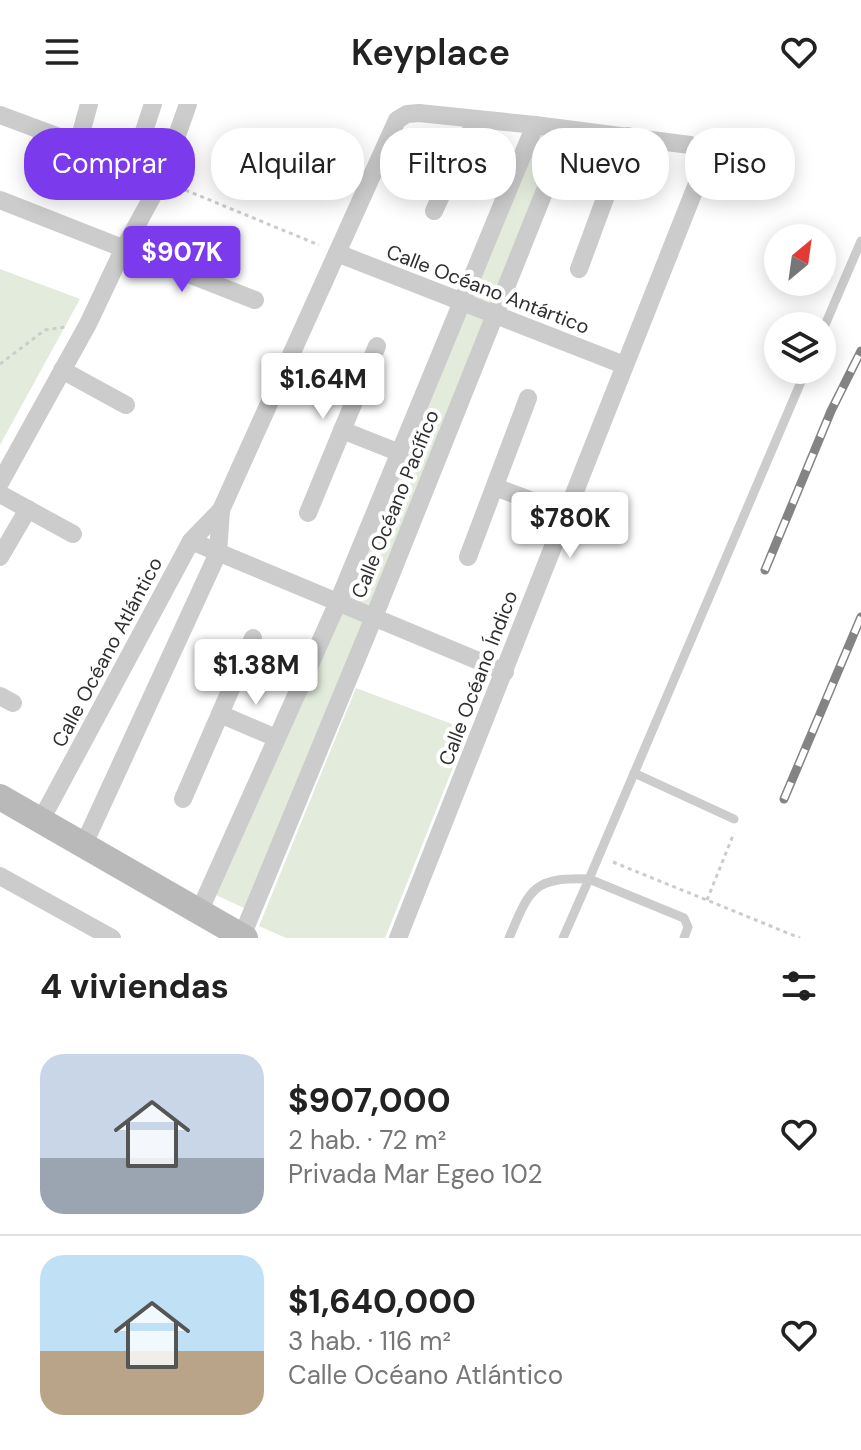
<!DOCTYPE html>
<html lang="es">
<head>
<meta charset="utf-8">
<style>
  :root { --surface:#fff; --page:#f6f6f6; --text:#222; --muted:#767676; --line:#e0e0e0; --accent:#7c3aed }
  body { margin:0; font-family:"DM Sans",sans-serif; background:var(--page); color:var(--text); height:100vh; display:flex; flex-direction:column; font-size:30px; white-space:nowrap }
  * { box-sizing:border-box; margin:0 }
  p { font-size:26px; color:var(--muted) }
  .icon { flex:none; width:44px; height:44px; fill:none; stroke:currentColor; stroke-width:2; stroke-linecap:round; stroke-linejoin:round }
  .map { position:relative; height:834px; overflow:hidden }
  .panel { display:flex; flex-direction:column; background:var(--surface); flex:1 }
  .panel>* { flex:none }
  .top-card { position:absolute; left:24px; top:24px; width:814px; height:72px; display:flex; gap:16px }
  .needle { width:52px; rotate:29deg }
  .buttons { position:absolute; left:764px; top:120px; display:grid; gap:16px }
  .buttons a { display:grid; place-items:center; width:72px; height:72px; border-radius:50%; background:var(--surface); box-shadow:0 4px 20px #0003; font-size:40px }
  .price { position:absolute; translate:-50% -68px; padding:0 18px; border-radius:8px; background:#fff; color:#222; font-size:26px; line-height:52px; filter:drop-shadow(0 2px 4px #0008) }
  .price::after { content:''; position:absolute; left:50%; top:48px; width:24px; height:18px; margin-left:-12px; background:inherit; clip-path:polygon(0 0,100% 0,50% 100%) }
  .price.active { background:var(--accent); color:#fff }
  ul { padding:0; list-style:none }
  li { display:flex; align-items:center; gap:24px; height:200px; padding:0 40px }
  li+li { border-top:2px solid var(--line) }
  li span { display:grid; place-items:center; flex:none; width:224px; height:160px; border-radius:24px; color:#555 }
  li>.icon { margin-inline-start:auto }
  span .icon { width:96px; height:96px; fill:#fffc; stroke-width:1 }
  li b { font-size:34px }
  h2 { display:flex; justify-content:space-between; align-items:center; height:96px; padding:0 40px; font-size:34px }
  .pill { padding:0 28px; border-radius:32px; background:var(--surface); box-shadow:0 4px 20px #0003; font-size:28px; line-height:72px }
  .pill.active { background:var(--accent); color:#fff }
  header { display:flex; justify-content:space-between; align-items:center; height:104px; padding:0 40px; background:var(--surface); font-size:36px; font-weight:600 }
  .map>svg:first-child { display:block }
</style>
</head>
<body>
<header><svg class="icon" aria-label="menu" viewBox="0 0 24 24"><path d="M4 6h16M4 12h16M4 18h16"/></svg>Keyplace<svg class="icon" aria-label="heart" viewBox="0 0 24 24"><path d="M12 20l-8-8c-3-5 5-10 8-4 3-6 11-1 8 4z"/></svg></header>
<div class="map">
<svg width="861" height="834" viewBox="0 0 861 834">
  <rect width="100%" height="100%" fill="#fff"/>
  <g fill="#e3ecdc">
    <path d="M540,27L557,30L369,515L246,805L216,791Z"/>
    <path d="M0,165L80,195L0,341Z"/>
    <path d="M356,584L468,626L385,834H286L259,822Z"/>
  </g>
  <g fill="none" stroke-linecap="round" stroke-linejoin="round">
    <g stroke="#ccc" stroke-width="3" stroke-dasharray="4 4" stroke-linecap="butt">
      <path d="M178,83L319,141"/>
      <path d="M0,260L45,226L65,223"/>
      <path d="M613,758L800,834"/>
      <path d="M707,796L734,729"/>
    </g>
    <g stroke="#ccc" stroke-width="9">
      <path d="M822,228L861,137"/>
      <path d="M634,669L734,715"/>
      <path d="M509,834C530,785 532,773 589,775L563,834"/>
      <path d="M684,834L688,823L684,814L589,775L806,266"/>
    </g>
    <g stroke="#ccc" stroke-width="18">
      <path d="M0,11L78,40L161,77"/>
      <path d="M78,40L89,0"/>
      <path d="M132,63L153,0"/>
      <path d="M0,96L255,196"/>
      <path d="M434,107L476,15"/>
      <path d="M337,149L624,261"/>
      <path d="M579,165L628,32"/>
      <path d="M62,266L126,301"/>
      <path d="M342,326L400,349"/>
      <path d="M0,379L88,220L123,146L161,77L188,0"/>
      <path d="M495,383L565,409"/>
      <path d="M0,390L73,430"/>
      <path d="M308,409L377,242"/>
      <path d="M191,437L505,568"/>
      <path d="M0,453L28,405"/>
      <path d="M468,453L528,294"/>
      <path d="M0,592L13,599"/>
      <path d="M220,610L276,634"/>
      <path d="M183,695L253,534"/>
      <path d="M41,716L191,437L221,406L397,16L407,10L419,9L535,21L690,41L702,50L704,62L398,834"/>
      <path d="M84,740L218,449L221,406"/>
      <path d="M0,772L112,834"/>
      <path d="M199,808L338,498L535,21"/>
      <path d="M242,832L374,513L569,26"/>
    </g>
    <path stroke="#b9b9b9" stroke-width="26" d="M0,693L245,834"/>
    <g stroke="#848484" stroke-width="9">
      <g id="rail">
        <path d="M765,466L831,307L861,247"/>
        <path d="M784,695L861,513"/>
      </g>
    </g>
    <use href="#rail" stroke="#fff" stroke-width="6" stroke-dasharray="18" stroke-linecap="butt"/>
  </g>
  <g text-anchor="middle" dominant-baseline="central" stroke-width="8" stroke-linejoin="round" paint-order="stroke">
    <g font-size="20" fill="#2f2f2f" stroke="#fff">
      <text transform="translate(488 185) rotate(21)">Calle Océano Antártico</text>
      <text transform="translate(395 400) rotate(-68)">Calle Océano Pacífico</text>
      <text transform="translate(107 548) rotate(-62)">Calle Océano Atlántico</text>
      <text transform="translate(478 574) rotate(-69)">Calle Océano Índico</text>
    </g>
  </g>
</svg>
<div class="buttons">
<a><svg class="needle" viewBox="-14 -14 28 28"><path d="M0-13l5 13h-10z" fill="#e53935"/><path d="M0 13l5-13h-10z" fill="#767676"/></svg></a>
<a><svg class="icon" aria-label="layers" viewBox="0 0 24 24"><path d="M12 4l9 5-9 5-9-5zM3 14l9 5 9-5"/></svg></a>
</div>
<b class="price active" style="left:182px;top:190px">$907K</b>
<b class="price" style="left:323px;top:317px">$1.64M</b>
<b class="price" style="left:570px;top:456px">$780K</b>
<b class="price" style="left:256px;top:603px">$1.38M</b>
<div class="top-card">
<a class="pill active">Comprar</a>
<a class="pill">Alquilar</a>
<a class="pill">Filtros</a>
<a class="pill">Nuevo</a>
<a class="pill">Piso</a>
</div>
</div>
<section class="panel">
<h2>4 viviendas<svg class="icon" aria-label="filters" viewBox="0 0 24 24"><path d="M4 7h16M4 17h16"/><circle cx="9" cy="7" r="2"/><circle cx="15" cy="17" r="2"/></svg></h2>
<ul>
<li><span style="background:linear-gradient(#c9d6e8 65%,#9aa5b1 0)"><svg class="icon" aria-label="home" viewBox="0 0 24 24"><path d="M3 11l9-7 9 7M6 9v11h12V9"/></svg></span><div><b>$907,000</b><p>2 hab. · 72 m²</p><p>Privada Mar Egeo 102</p></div><svg class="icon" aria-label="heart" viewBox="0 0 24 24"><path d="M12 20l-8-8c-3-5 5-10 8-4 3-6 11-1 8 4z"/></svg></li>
<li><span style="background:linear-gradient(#bfe0f5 60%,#b9a48a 0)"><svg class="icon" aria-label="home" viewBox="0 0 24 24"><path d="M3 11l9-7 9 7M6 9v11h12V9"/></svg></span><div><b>$1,640,000</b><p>3 hab. · 116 m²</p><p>Calle Océano Atlántico</p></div><svg class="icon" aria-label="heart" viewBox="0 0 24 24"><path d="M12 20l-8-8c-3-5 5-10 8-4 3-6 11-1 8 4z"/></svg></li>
</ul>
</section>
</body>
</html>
